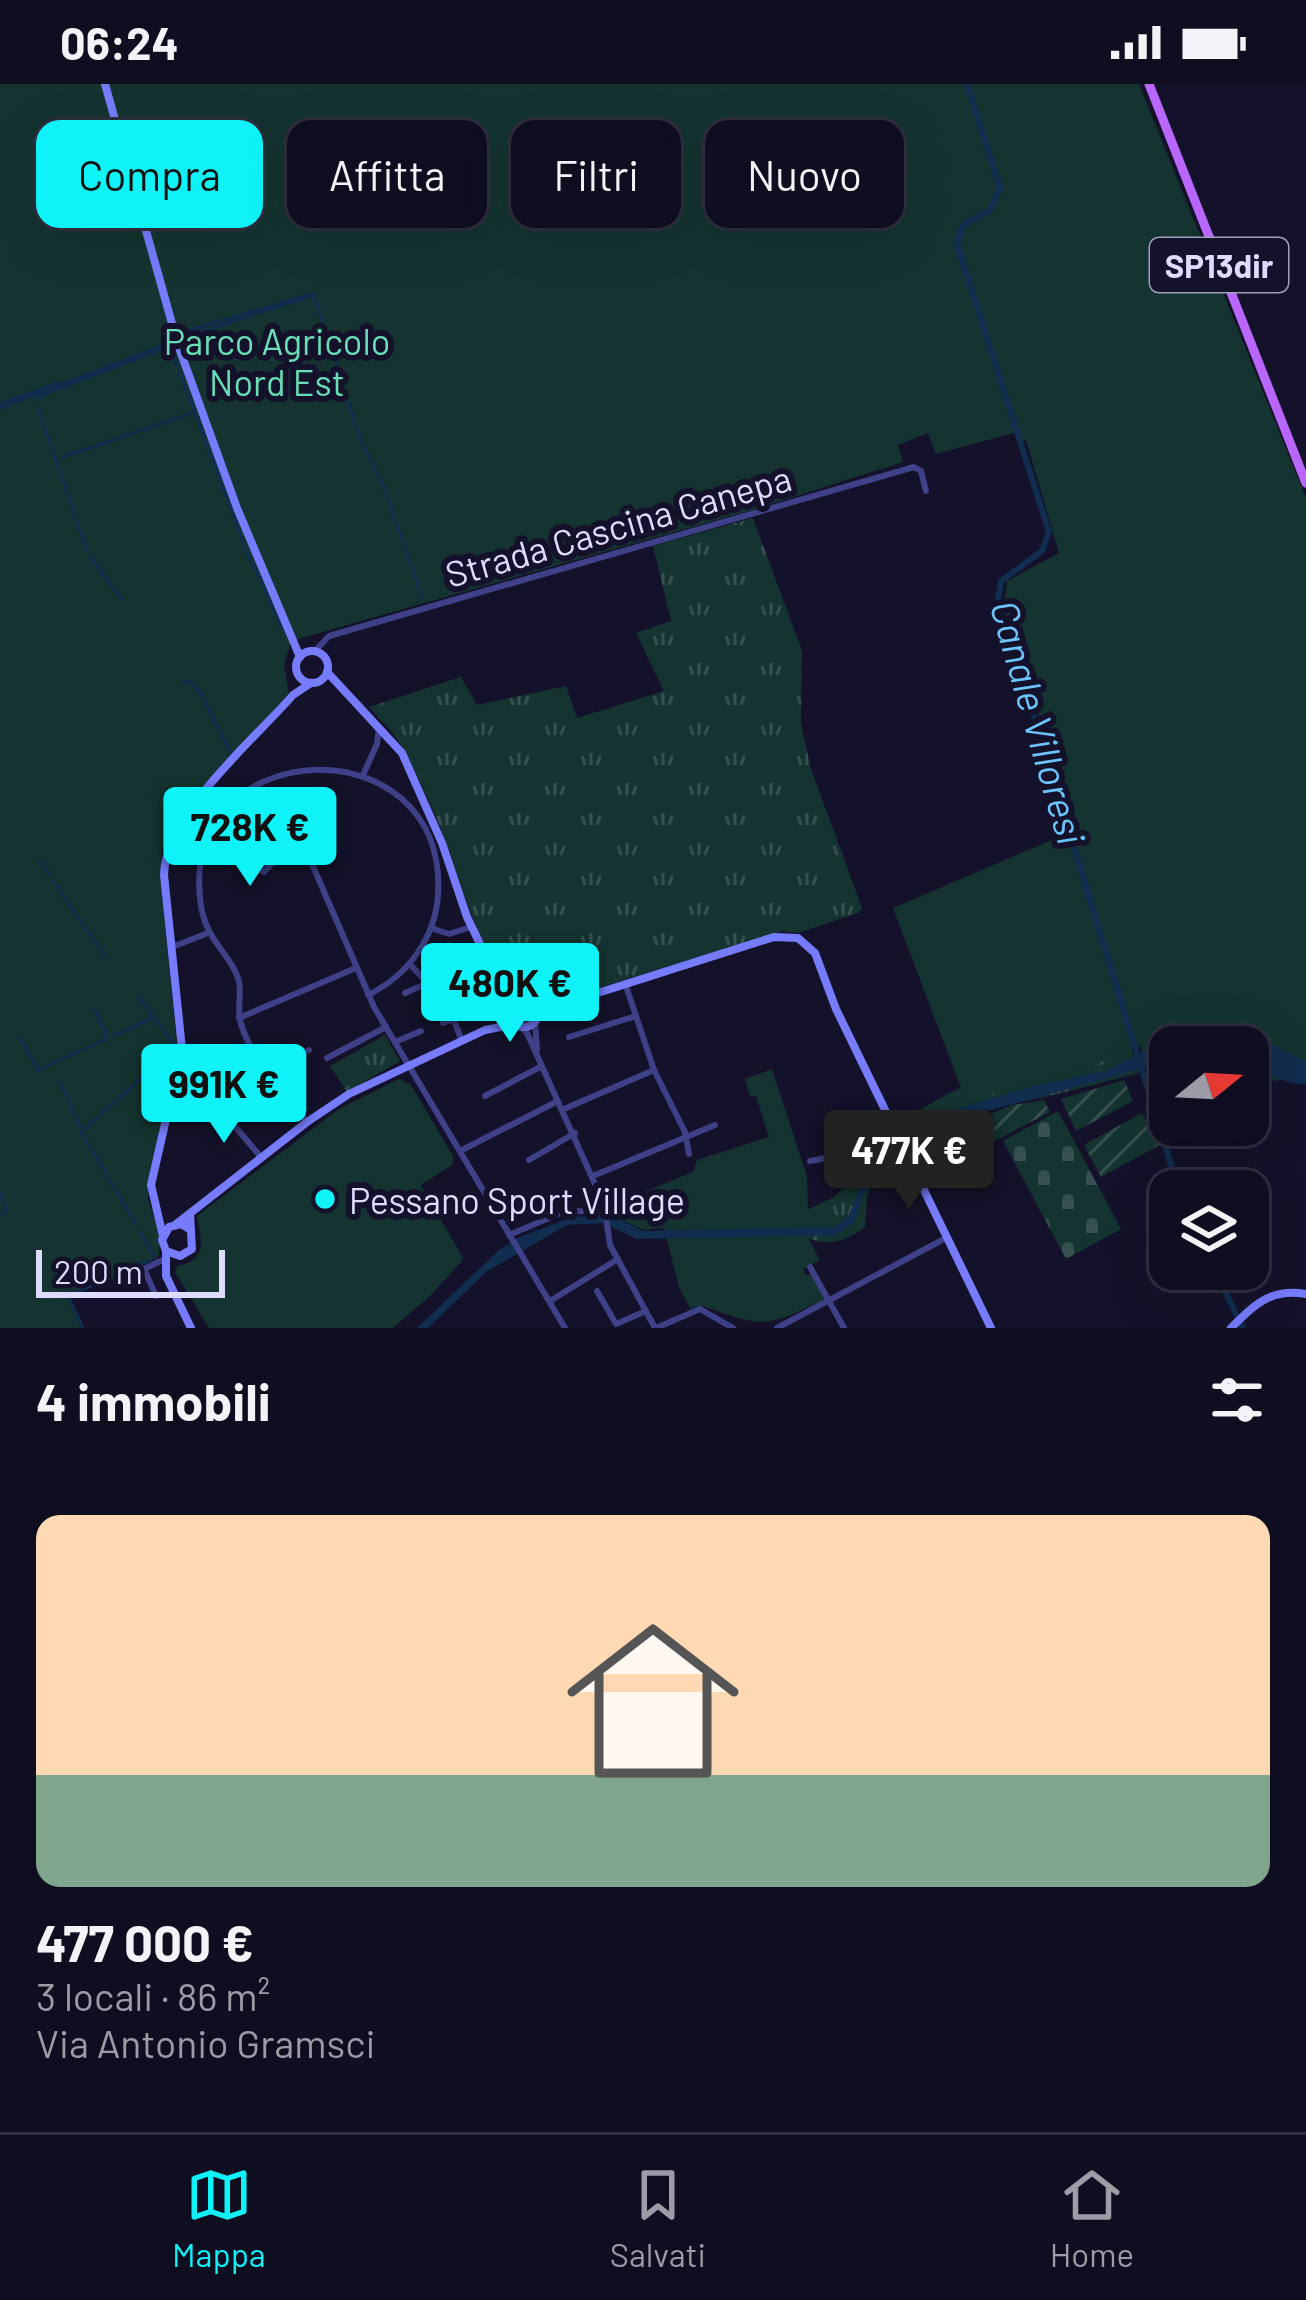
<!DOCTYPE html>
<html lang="it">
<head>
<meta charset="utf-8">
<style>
  :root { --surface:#0f0e20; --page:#1d1c2d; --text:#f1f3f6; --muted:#9b9ca5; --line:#2f2e3e; --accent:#0ef2f8 }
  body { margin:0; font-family:Barlow,sans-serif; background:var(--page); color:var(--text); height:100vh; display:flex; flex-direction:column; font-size:45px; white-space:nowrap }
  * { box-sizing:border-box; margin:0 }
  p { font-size:39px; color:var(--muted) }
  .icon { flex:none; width:66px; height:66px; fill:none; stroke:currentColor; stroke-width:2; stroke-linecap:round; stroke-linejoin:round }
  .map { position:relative; height:1244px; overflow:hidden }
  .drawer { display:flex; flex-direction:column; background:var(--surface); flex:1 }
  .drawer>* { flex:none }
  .top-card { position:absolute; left:36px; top:36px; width:1236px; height:108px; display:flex; gap:24px }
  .needle { width:78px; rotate:72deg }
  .buttons { position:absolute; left:1149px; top:942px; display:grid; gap:24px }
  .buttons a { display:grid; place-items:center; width:120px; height:120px; border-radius:24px; background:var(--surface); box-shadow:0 12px 48px #0002,0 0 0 3px var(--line); font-size:60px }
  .scale { position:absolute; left:36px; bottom:30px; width:189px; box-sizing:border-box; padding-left:12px; border:6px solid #dddcfe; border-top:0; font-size:33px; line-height:42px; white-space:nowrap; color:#dddcfe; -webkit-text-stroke:9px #14122a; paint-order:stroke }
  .price { position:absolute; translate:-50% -102px; padding:0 27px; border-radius:12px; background:var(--accent); color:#111; font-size:39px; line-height:78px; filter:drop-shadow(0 3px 6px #0008) }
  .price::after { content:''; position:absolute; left:50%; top:72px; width:36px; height:27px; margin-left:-18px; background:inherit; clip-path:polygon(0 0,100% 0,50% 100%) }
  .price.selected { background:#222; color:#fff }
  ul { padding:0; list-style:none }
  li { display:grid; align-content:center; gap:24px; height:636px; padding:0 36px }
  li+li { border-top:3px solid var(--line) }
  li span { display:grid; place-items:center; height:372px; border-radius:24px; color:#555 }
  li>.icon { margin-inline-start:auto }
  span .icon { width:216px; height:216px; fill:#fffc; stroke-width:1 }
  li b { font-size:51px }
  h2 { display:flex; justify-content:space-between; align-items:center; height:144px; padding:0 36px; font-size:51px }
  .chip { padding:0 42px; border-radius:24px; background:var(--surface); box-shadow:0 12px 48px #0002,0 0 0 3px var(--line); font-size:42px; line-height:108px }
  .chip.selected { background:var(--accent); color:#111 }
  .status { display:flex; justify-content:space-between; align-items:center; height:84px; padding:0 60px; background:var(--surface); direction:ltr }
  .status svg { height:33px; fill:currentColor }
  .menu { display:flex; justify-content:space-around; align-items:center; height:168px; border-top:3px solid var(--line); background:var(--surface); font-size:33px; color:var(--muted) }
  .menu a { display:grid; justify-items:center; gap:6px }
  .menu .selected { color:var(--accent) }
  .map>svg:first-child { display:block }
</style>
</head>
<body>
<div class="status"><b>06:24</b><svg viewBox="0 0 49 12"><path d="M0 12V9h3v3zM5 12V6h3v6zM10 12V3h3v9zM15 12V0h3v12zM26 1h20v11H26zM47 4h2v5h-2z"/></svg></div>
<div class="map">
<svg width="1306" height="1244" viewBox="0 0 1306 1244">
  <defs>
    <pattern id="grass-tufts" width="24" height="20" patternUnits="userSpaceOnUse" patternTransform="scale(3)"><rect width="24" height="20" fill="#153431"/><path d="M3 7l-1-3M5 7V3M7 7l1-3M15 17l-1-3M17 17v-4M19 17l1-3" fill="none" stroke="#375150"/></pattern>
    <pattern id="cemetery-stones" width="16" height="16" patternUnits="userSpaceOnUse" patternTransform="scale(3)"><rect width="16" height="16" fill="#153431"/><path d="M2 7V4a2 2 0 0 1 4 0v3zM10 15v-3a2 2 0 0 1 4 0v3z" fill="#375150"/></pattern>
    <pattern id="garden-furrows" width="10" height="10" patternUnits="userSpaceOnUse" patternTransform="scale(3)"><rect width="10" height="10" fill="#153431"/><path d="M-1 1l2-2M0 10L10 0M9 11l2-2" fill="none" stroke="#375150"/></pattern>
  </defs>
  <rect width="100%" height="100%" fill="#14122a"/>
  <g fill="url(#grass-tufts)">
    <path d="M753,434L802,567L801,640L811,685L862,824L858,829L798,849L782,847L559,916C489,920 466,811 447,760C435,729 420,697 404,666C396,650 381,637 369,623L461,593L477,621L566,602L577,634L664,607L636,549L671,537L653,462Z"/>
    <path d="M385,951L400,977L347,1008L330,982Z"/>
    <path d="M1131,963L1139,989L1054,1011L977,1026L925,1064L896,1075L875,1097L867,1112L865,1143C844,1158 829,1163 805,1153V1127L834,1113L855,1092L871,1066L917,1027L950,1009L969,1000Z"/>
  </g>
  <path fill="url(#cemetery-stones)" d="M1058,1027L1121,1145L1066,1175L1003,1057Z"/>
  <g fill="#153431">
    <path d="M0,0H1139L1306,414V989L1275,997L1248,993V963H1170V1005L1157,1015L1140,962L1082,986L966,1017L893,824L1075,746L1004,523L1007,497L1059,469L1026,356L1020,357L1017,348L936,370L928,349L898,361L903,378L759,424L291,557L284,581L289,609L175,737L162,766L160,790L177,963L148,1102V1116L160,1149L159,1172L69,1212L81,1244H0Z"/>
    <path d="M772,985L807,1093L809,1156L820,1176L803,1185L806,1191L811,1190L825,1215C766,1244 764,1244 703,1222L690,1224L679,1203L664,1144L644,1146L619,1135L640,1121L639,1110L693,1088L697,1076L769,1053L756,1012H750L745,995Z"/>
    <path d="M399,995L411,1001L453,1072L452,1081L421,1101L463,1174L461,1178L431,1211L393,1244H209L175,1188L177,1182C209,1176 201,1155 197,1132L339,1025Z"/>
  </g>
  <g fill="url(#garden-furrows)">
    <path d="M1124,996L1133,1017L1076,1047L1061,1015Z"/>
    <path d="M1044,1016L1050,1028L983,1063L969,1039L1012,1021Z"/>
    <path d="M1142,1029L1160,1061L1101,1093L1084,1061Z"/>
  </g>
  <path fill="#112d4f" d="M1241,955L1265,957L1306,978V1000C1281,1001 1267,988 1248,974V963H1170V974L1151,982L951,1037L864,1109L854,1138L836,1151L636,1155L604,1139L567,1141L486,1188L428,1244H417L498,1167L517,1154L570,1134L605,1129L643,1147L835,1143L848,1133L865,1094L953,1026L1034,1002L1109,986L1143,967Z"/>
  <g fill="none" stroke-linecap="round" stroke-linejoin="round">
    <g stroke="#112d4f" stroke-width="3">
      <path d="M180,249L311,210"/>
      <path d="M182,254L314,211L360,355L383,401L422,513"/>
      <path d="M179,287L248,470L283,546"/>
      <path d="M39,316V312L165,264L171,267L177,282"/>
      <path d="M0,320L58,299"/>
      <path d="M0,324L166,260"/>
      <path d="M38,324L87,467"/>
      <path d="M63,373L192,329"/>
      <path d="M90,472L121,515"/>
      <path d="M183,598L189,597L200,608L231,670"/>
      <path d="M40,777L50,791"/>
      <path d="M54,798L106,874"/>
      <path d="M138,912L175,961"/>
      <path d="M115,951L152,934"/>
      <path d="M19,953L38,986L108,954L95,926"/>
      <path d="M60,998L80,1043"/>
      <path d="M0,1108L7,1127L0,1131"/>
      <path d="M135,1139L81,1048L176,963"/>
      <path d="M140,1148L155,1174"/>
      <path d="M83,1244L68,1212L151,1176"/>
    </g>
    <g stroke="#112d4f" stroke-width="6">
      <path d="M967,0L1000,104L990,126L963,141L957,160L1049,448L1042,467L1001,497L998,515L1179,1107"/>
      <path d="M1214,1185L1243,1244"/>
    </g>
    <g stroke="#3e4187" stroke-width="6">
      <path d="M315,567L329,552L914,383L921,387L926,407"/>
      <path d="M363,691L377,660L379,644"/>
      <path d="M263,778L269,783L264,788L259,785Z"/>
      <path d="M269,781L300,769L309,773L374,923L565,1244"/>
      <path d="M431,844L449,850L471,843"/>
      <path d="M172,863L208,849"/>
      <path d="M410,880L427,899"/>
      <path d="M626,902L654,986L685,1048L689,1070"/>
      <path d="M405,909L481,876"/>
      <path d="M239,934L356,884"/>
      <path d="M453,934L462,957"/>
      <path d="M535,936L537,966"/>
      <path d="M443,939L465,930"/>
      <path d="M518,941L527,949L604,1120L610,1161L655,1244"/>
      <path d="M569,953L636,932"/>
      <path d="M395,958L421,947"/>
      <path d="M327,974L386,943"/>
      <path d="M485,1012L540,983"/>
      <path d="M564,1025L654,986"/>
      <path d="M307,1038C284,1008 252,976 241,940C236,925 243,909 238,894C229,868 207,858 201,822C174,648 449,637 438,811C435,855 407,892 368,911"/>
      <path d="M460,1067L558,1017"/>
      <path d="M261,1073L219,1024L272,983L309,966"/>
      <path d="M529,1076L575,1049"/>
      <path d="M810,1077L826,1074L887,1033"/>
      <path d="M593,1092L715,1041"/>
      <path d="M509,1151L563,1128L606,1126"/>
      <path d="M810,1183L844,1244"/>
      <path d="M597,1207L616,1240L646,1227"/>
      <path d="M156,1212L144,1185L165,1175"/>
      <path d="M550,1217L618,1175"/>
      <path d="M656,1244L700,1225L733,1244"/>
      <path d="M777,1244L946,1154"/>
    </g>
    <g stroke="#767cfb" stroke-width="8">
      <path d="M105,0L178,261L237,424L300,573"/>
      <circle cx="312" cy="583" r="16"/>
      <path d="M327,588L402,669L442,759L467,833L511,924"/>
      <circle cx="524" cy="929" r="14"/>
      <path d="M537,934L563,920L774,853L798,854L815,869L836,925L991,1244"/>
      <path d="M190,1130L192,1165L180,1172L166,1167L162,1156L169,1143L181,1140L191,1146"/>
      <path d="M175,1141L307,1038L349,1010L485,946L516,940"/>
      <path d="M163,1152L151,1101L182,965L164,791C165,730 253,657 293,611L311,599"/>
      <path d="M166,1167V1192L191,1244"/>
      <path d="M1231,1244C1255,1220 1271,1204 1306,1210"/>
    </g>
    <path stroke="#b866fb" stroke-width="9" d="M1149,0L1306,399"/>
  </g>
  <circle fill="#0ef2f8" stroke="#14122a" stroke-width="4.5" cx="325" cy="1115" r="12"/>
  <g text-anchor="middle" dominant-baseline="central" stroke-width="12" stroke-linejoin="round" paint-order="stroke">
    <rect fill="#14122a" stroke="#a19fbe" stroke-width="3" x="1150" y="154" width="138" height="54" rx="9"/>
    <g font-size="33" font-weight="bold" fill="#dddcfe">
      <text x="1219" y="181">SP13dir</text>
    </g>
    <g font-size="36" fill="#68deb8" stroke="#14122a">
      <text x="277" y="256">Parco Agricolo<tspan x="277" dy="41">Nord Est</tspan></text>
    </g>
    <g font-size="36" fill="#dddcfe" stroke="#14122a">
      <text transform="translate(618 441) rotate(-16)">Strada Cascina Canepa</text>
    </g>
    <g font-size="36" fill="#dddcfe" stroke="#14122a" text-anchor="start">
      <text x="349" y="1115">Pessano Sport Village</text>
    </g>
    <g font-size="39" font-style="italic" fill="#6dc3fb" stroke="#14122a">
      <text transform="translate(1039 638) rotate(74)">Canale Villoresi</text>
    </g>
  </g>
</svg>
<div class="buttons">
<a><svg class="needle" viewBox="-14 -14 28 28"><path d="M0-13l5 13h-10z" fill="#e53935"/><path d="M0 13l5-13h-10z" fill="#9b9ca5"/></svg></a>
<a><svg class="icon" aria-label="layers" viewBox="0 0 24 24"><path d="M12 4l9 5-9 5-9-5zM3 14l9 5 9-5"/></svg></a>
</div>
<div class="scale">200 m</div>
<b class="price" style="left:250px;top:805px">728K €</b>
<b class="price" style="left:510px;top:961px">480K €</b>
<b class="price" style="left:224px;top:1062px">991K €</b>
<b class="price selected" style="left:909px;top:1128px">477K €</b>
<div class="top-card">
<a class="chip selected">Compra</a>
<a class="chip">Affitta</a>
<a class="chip">Filtri</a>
<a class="chip">Nuovo</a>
</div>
</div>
<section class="drawer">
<h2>4 immobili<svg class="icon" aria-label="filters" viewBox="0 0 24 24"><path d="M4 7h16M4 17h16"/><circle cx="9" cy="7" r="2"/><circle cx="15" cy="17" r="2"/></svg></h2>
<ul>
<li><span style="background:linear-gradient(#ffd9b3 70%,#7fa58c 0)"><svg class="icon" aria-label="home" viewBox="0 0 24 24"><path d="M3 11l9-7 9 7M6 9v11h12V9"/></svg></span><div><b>477 000 €</b><p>3 locali · 86 m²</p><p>Via Antonio Gramsci</p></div></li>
</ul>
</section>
<nav class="menu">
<a class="selected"><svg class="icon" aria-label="map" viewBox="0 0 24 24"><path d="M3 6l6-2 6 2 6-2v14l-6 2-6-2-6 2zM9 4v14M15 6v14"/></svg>Mappa</a>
<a><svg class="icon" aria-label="saved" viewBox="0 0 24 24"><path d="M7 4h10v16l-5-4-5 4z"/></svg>Salvati</a>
<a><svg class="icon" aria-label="home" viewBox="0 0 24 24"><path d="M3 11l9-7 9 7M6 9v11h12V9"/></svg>Home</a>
</nav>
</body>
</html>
